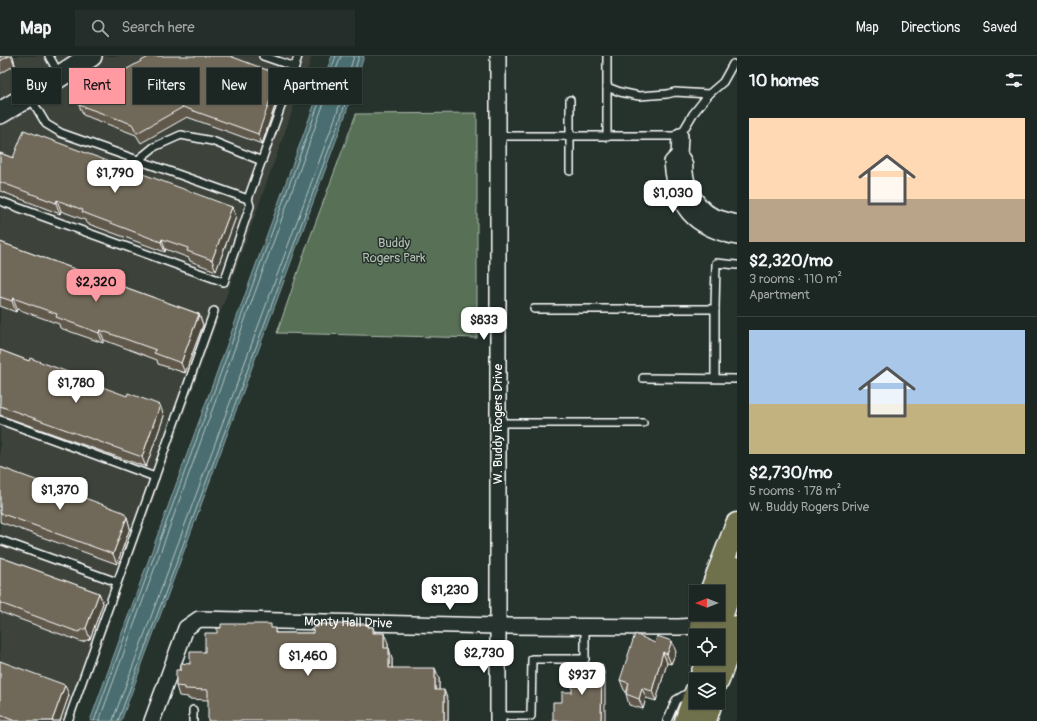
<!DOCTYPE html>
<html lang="en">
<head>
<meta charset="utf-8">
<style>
  :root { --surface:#1c2622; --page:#252e2a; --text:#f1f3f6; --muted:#a0a5a5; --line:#3a4340; --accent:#ff9aa2 }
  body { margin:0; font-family:Pangolin,sans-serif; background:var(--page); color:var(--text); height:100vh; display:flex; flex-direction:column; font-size:15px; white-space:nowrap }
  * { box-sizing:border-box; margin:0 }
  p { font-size:13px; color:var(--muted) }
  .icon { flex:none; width:22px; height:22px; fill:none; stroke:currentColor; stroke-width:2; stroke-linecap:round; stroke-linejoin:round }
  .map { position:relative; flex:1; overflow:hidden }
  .details { display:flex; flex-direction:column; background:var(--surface); width:300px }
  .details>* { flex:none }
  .banner { position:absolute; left:12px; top:12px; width:380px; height:36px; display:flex; gap:8px }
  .needle { width:26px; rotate:270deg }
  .tools { position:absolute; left:689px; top:529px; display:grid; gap:8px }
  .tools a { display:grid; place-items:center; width:36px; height:36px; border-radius:0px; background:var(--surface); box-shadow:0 1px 3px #0004,0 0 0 1px var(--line); font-size:20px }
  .price { position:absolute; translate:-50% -34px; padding:0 9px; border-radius:8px; background:#fff; color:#222; font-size:13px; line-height:26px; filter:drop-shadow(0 1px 2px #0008) }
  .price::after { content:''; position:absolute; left:50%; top:24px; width:12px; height:9px; margin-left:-6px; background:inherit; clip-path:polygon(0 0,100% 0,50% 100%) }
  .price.selected { background:var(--accent); color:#111 }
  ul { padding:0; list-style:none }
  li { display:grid; align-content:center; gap:8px; height:212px; padding:0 12px }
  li+li { border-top:1px solid var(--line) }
  li span { display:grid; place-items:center; height:124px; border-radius:0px; color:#555 }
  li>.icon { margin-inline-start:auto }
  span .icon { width:72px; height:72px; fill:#fffc; stroke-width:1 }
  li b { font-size:17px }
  h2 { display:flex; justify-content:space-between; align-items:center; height:48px; padding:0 12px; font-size:17px }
  .chip { padding:0 14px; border-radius:0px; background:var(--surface); box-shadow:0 1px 3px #0004,0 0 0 1px var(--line); font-size:14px; line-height:36px }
  .chip.selected { background:var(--accent); color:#111 }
  header { display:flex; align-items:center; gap:24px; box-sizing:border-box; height:56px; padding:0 20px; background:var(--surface); border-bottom:1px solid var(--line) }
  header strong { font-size:19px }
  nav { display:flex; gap:22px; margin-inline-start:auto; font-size:14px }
  .search { width:280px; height:36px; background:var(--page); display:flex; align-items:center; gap:10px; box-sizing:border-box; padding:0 14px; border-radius:0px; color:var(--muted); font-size:15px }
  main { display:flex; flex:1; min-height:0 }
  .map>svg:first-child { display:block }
</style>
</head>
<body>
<header>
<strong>Map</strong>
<div class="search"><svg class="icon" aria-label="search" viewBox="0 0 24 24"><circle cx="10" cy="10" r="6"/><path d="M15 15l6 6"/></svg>Search here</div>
<nav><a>Map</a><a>Directions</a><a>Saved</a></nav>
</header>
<main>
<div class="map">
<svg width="737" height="665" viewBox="0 0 737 665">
  <rect width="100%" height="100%" fill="#26332d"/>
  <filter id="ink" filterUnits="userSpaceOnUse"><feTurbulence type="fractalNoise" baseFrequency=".025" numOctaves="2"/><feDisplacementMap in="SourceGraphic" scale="8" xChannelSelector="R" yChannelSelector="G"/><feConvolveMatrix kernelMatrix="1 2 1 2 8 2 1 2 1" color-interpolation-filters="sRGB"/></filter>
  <g filter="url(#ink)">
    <path fill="#3c433a" d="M0,0H312L74,665H0Z"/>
    <path fill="#587157" stroke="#acb8ab" d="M477,57V282L277,277L305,195L356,58Z"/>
    <path fill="#496d6f" stroke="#92a7a9" d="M332,0H364L345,60L121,665H90Z"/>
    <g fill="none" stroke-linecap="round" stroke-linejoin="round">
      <g stroke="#b6c5c5" stroke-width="1">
        <path d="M94,665L336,0"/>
        <path d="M99,665L341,0"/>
        <path d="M113,665L114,661L337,57L354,0"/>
        <path d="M118,665L342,58L359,0"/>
      </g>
      <g stroke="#fff" stroke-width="10">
        <g id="lane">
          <path d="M49,0L59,18"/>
          <path d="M263,0L295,11L298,0"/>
          <path d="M607,0V81"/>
          <path d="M607,31L620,36L639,40L667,38L675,36L709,38"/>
          <path d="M498,80H680L693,58L709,38L723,26L733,8"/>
          <path d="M138,104L154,91L181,79L212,85L262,105"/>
          <path d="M570,115V44"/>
          <path d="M248,143L295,11"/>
          <path d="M0,145L224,226L250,150L248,143L61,77L46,68L30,41"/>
          <path d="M534,253H715L716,207L737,209"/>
          <path d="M715,253V322"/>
          <path d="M643,322L737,323"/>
          <path d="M0,364L155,421"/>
          <path d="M498,367H643"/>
          <path d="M0,484L117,526"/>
          <path d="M193,654V665"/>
          <path d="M498,660H531L532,603H585V571"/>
          <path d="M68,665L214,255"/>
          <path d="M667,665L676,644L691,635"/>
        </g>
      </g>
      <g stroke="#fff" stroke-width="18">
        <g id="street">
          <path d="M680,80L679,99L672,106C676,152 692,171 737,181"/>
          <path d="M679,99C688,109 683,111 686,122C687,128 691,135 693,140C705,160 716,162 737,167"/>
          <path id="s1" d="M152,665L186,572L199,563L497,570L679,571L709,569"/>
          <path d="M498,665V0"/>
        </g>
      </g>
      <g stroke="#fff" stroke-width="24">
        <path id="secondary" d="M0,57L40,33L91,0"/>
      </g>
      <g stroke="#fff" stroke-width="25">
        <g id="primary">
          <path d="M711,536L737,468"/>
          <path d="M701,570L704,558"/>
          <path d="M715,580L737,513"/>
          <path d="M700,624L708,602"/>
          <path d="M718,624L737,571"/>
          <path d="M686,665L696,636"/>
          <path d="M705,665L711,646"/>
        </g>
      </g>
      <use href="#lane" stroke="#26332d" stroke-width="7"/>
      <use href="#street" stroke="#26332d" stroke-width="15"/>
      <use href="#secondary" stroke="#26332d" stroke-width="21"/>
      <use href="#primary" stroke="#6e714b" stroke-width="22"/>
    </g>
    <g fill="#60594c" stroke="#fff">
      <path d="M0,0H13L15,9L0,18Z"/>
      <path d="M279,27L278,29L280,35L262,88L187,61L141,87L136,79L83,59L79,49L87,39L86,36Z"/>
      <path d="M0,97L13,102L232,151L236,161L216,215L190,205L189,202L165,193V196L86,167L85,164L61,155L60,158L0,135Z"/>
      <path d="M0,186L199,258L203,269L185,317L158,308L157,304L104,284L103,287L60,272L59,268L17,253L16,256L0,250Z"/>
      <path d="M0,294L29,305L73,318L75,321L164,360L146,411L0,359Z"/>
      <path d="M0,411L127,461L130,472L117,508L0,466Z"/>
      <path d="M0,501L99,537L103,547L90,583L82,586L0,556Z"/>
      <path d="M368,568L369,571H373L375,577L388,587V592L392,603V612L439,622V634L448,644V665L208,644L188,643V641L179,640L176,630L181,614L205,596L217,577L272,572L277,577H313L318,571Z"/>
      <path d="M655,587L676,596L671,608L667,607L656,645L646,642L643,653L629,649L626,638V636L624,634L620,624Z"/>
      <path d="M0,605L69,639L60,665H0Z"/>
    </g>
    <g fill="#4e493e" stroke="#fff">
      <path d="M11,0H13V1L15,9Z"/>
      <path d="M275,17L279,27L278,29L280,35L262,88L258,78Z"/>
      <path d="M57,144L61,155L60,158L56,147Z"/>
      <path d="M232,151L236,161L216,215L212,204Z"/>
      <path d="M162,183L165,193V196L161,186Z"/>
      <path d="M13,242L17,253L16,256L12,245Z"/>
      <path d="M199,258L203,269L185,317L181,307Z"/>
      <path d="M100,274L104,284L103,287L99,277Z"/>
      <path d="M160,349L164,360L146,411L142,401Z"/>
      <path d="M127,461L130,472L117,508L113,498Z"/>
      <path d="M99,537L103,547L90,583L86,572Z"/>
      <path d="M384,577L388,587V603L384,592Z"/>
      <path d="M672,585L676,596L671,608L667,598Z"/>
      <path d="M389,592L392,603V622L389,612Z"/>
      <path d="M663,596L667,607L656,645L652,635Z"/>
      <path d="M602,608L605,619V665H601Z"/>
      <path d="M435,612L439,622V644L435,634Z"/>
      <path d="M65,629L69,639L60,665H52Z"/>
      <path d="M642,632L646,642L643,653L639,643Z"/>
      <path d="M444,634L448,644V665H444Z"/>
    </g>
    <g fill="#706858" stroke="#fff">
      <path d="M0,0H9L0,5Z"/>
      <path d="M150,0H230L275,17L273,23L277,25L258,78L183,51L137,77L132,68L79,49L82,42L87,39L86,36Z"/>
      <path d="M24,74L232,151L212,204L187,195L188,192L162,183L161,186L82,156L83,154L57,144L56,147L0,126V97L13,102Z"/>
      <path d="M0,186L199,258L181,307L154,297L156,294L100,274L99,277L56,261L57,258L13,242L12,245L0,241Z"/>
      <path d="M0,294L29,305L30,302L73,318L72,320L127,340L128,337L160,349L142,401L0,350Z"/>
      <path d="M0,411L123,456L127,461L113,498L0,457Z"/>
      <path d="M0,501L99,537L86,572L78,576L0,547Z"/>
      <path d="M221,568H271V572H275V577H313V571H318V568H368V571H373V577H384V592H389V612H435V634H444V665H208V634L185,633V631L176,630V614H181V607L190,608V596H205V577H217V572H221Z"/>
      <path d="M635,578L655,587L657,580L672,585L667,598L663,596L652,635L642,632L639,643L626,638L629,627L620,624Z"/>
      <path d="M0,605L65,629L52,665H15L0,659Z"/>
      <path d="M602,608L601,665H553V646H562V636H572V609Z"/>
    </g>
  </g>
  <g text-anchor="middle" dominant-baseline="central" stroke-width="3" stroke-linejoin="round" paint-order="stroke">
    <g font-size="13" fill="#b4bfb3" stroke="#26332d">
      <text x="394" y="187">Buddy<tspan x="394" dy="15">Rogers Park</tspan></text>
    </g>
    <g font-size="13" fill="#fff" stroke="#26332d">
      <text transform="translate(498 368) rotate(-90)">W. Buddy Rogers Drive</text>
      <text stroke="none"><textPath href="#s1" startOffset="264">Monty Hall Drive</textPath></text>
    </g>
  </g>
</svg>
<div class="tools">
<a><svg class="needle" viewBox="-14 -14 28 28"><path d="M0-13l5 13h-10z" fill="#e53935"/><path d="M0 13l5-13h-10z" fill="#a0a5a5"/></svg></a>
<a><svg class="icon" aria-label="locate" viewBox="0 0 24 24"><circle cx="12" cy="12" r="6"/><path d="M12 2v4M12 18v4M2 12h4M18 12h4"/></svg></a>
<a><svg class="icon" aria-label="layers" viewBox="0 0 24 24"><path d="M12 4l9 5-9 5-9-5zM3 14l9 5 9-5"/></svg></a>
</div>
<b class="price" style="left:115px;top:138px">$1,790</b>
<b class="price" style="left:673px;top:158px">$1,030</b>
<b class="price selected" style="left:96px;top:247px">$2,320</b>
<b class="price" style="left:484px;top:285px">$833</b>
<b class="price" style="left:76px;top:348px">$1,780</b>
<b class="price" style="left:60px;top:455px">$1,370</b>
<b class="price" style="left:450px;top:555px">$1,230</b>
<b class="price" style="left:484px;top:618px">$2,730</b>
<b class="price" style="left:308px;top:621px">$1,460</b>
<b class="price" style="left:582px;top:640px">$937</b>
<div class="banner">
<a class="chip">Buy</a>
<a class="chip selected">Rent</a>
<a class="chip">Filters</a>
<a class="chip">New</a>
<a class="chip">Apartment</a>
</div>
</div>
<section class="details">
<h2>10 homes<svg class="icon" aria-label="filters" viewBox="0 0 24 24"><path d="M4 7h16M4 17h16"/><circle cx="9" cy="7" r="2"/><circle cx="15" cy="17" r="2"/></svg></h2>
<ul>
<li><span style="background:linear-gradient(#ffd9b3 65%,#b9a48a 0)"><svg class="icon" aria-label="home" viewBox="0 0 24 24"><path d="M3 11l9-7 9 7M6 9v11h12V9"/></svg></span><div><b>$2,320/mo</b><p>3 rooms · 110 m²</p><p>Apartment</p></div></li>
<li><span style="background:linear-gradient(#a9c7e8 60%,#c2b280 0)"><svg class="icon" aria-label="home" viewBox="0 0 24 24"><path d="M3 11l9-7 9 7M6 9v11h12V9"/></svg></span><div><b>$2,730/mo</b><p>5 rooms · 178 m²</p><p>W. Buddy Rogers Drive</p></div></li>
</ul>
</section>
</main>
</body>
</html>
